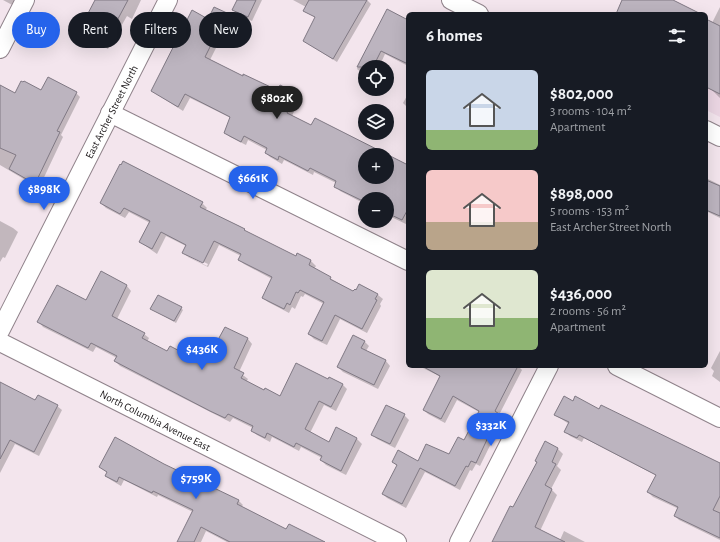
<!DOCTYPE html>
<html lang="en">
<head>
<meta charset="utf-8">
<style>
  :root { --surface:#171b24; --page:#20242c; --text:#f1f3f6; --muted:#9ea1a6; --accent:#2563eb }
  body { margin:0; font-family:"Alegreya Sans",sans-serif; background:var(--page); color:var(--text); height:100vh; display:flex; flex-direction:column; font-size:15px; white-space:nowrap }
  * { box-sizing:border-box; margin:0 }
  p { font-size:13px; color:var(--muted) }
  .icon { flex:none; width:22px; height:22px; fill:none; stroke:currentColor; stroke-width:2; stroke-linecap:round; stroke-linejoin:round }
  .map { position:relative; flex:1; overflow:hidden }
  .details { position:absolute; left:406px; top:12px; width:302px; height:356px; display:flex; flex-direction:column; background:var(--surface); border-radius:6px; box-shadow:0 4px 16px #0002 }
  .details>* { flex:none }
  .banner { position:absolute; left:12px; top:12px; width:334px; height:36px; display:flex; gap:8px }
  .fabs { position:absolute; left:358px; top:60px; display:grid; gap:8px }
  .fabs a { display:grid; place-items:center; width:36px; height:36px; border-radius:50%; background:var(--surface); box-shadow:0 4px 16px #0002; font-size:20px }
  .price { position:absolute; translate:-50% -34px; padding:0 9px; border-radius:14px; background:var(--accent); color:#fff; font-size:13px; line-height:26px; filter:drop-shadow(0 1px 2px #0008) }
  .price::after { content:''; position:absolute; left:50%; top:24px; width:12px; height:9px; margin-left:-6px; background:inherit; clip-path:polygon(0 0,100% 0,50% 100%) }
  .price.selected { background:#222; color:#fff }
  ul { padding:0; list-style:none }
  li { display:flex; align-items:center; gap:12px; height:100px; padding:0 20px }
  li span { display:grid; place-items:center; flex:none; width:112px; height:80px; border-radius:6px; color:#555 }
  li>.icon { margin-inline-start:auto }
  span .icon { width:48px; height:48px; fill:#fffc; stroke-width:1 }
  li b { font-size:17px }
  h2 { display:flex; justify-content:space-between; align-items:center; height:48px; padding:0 20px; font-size:17px }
  .chip { padding:0 14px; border-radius:18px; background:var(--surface); box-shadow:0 4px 16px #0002; font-size:14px; line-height:36px }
  .chip.selected { background:var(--accent); color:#fff }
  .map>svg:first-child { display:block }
</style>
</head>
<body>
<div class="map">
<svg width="720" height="542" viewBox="0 0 720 542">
  <rect width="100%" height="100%" fill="#f3e5ed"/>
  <path fill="#ebd6e3" d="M720,46V117L706,110V75Z"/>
  <g fill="#0003" fill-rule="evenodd">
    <path d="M3,0H20L16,7Z"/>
    <path d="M95,0H141L132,19L127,16L108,49L90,39L85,35L90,26L85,21Z"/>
    <path d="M238,0H262L252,21L238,14L234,10Z"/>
    <path d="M293,0H367L371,4L337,62L304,41L316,18L304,10L306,7Z"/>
    <path d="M720,7V98L711,89L706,70V20L712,23Z"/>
    <path d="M215,8L231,18L210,60L243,77L278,91L280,86L296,94L300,98L292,116L312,126L386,155H365V177H387V155L408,168V225L387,215V199H365V204L340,191L336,186V183L314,172L313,175L284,160L282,164L270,157L266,153L267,150L248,140L246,145L230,137L225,133L231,118L190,98L183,111L152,91L208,20Z"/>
    <path d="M387,10L408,21V66L385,54L379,67H365V75L357,69Z"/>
    <path d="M0,86L15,94L42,91L76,93L80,97L61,135L63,137L39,188L0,165Z"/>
    <path d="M408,94V108L403,103Z"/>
    <path d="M706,178L720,185V218L706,211Z"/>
    <path d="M101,203H202L207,208L205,210L239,226L248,234L296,258L298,255L311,261L316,266L314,269L354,292L357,291L360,285L378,295L383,299L380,304L381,306L367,333L340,319L327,345L314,339L309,334L324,304L305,294L303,297L301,296L295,309L292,307L289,313L268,302L263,298L272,279L244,264L239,260L241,256L219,245L208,267L188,257L183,252L186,246L166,236L157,254L140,242L150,223L129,212L125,218L106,208ZM187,254L208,264L207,266L187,256Z"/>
    <path d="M0,221L13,228L18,232L5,258L3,257L0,262Z"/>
    <path d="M102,272L127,286L131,291L117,319L144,334L149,338L147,342L167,352L194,359L214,348L225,328L248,339L252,344L239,372L248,379L246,382L281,397L328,380L342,384L347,389L336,411L324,405L310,433L330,443L337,429L357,439L362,444L346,475L326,465L321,460L322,458L301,447L299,451L272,437L270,442L257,435L252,431L253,428L233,418L230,422L120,366L115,361L117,358L96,347L93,352L43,327L39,322L87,302Z"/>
    <path d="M181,308L183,310L176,323L152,309Z"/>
    <path d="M364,341L369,346L366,351L386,361L390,366L378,389L343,372L338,367Z"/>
    <path d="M720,351V382L712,376L714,371L711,368Z"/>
    <path d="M419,366H518L522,370L499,415L503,419L480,466L476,464L472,471L470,470L460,490L425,472L406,508L387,498L383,494L397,466L393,462L419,463L449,456L464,442L479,412L457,400L445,423L428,414L424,410L441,377Z"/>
    <path d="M0,386L36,401L57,406L62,410L39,456L15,444L0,473Z"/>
    <path d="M573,402L600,410L720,463V540L679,520L675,516L679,509L653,497L648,492L657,476L584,438L582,442L570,436L565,431L569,424L555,415Z"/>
    <path d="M404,415L409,420L395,448L377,439L372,434Z"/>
    <path d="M545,442L558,449L563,454L557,466L561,470L551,489L557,495L540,531L560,540L564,531L585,542H493L514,509L537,462Z"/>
    <path d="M164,465L238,500L243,505L241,507L311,542H227L206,531L201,542H181L193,512L158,495L157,497L124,480L121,486L111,480L106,476L108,473L100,467Z"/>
  </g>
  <g fill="#bcb4bf" stroke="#807984" fill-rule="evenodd">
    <path d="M95,0H128L104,45L84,35L89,24L84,21Z"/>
    <path d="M237,0H256L248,17L232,10Z"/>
    <path d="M309,0H367L333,59L303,41L315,17L303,11Z"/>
    <path d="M622,0H673L701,14H616Z"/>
    <path d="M214,7L227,13L205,57L243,76V74L277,90L280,85L296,93L287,113L311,125L315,118L408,165V209L402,220L387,213V199H365V202L334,187L336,181L310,168L308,171L279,156L278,160L265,153L267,148L244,136L241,142L224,133L230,117L185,94L178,107L151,91L192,10L208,19ZM365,155H387V177H365Z"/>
    <path d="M387,9L408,20V64L381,51L373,67H357Z"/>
    <path d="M706,19L720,26V94L706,87Z"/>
    <path d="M48,77L77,92L57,131L60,132L35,184L9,169L16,155L0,148V85L15,93L21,81L23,82L24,81L41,90Z"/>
    <path d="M123,161L203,202L200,207L239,226L245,229L244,230L296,256L297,253L311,260L309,265L331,277L330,279L353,291L355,289L356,290L359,284L378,294L375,299L377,300L362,329L335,315L322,341L308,334L324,302L300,290L298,293L296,292L290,305L287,303L284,309L262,298L272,277L238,260L241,254L214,241L203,263L182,253L186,245L161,232L152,249L139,242L150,221L124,208L120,214L100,203L120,164L121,165Z"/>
    <path d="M706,180L720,186V216L706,210Z"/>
    <path d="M101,271L127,285L112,316L145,333L142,338L167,351L170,346L193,358L202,341L214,347L225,327L248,338L234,368L244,373L241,378L264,390L265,388L280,396L296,363L328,379L329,377L343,384L331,407L319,401L305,429L329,442L336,427L357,438L341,471L320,460L322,456L296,443L294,447L267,433L265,438L251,431L253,426L228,414L225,418L210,411L114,361L117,356L91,343L88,348L37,322L57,285L86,300Z"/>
    <path d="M158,295L182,307L174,321L150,309Z"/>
    <path d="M353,335L365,341L361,348L386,360L374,385L337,367Z"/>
    <path d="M422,366H518L495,411L499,414L476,463L471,461L468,467L466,466L455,486L420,468L402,504L382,494L397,465L392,462L398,450L418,461L426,444L449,454L458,437L464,440L479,411L453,396L441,419L423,410L440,376Z"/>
    <path d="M0,382L35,400L38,395L58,405L34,452L10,440L0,459Z"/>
    <path d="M564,396L573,401L575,396L599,409L601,405L720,463V496L713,510L720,513V538L674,516L678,507L647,492L656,475L579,435L577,438L564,432L569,422L554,415Z"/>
    <path d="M386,405L405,414L390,444L371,435Z"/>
    <path d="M115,437L164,464L239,500L237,504L286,529L289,524L325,542H230L201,527L194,542H177L193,510L153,491L152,493L119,477L117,482L105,476L107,472L99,467Z"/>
    <path d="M545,441L558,448L552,462L556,464L545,485L552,489L535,527L565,542H492L510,506L513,507L537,462L535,461Z"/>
  </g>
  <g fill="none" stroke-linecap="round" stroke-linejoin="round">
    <g stroke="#90838b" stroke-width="20">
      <g id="minor">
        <path d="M451,0L479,14"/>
        <path d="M0,49L25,0"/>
        <path d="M110,113L408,261"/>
        <path d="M706,130L720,137"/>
        <path id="s1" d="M0,331L168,0"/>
        <path id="s2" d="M0,342L397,542"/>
        <path d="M617,366L720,418"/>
        <path d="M459,542L549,366"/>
      </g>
    </g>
    <use href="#minor" stroke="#fff" stroke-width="18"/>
  </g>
  <g text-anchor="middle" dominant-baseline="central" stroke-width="3" stroke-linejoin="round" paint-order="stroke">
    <g font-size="11" fill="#1a1618" stroke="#fff">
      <text stroke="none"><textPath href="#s1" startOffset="246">East Archer Street North</textPath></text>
      <text stroke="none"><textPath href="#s2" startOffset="174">North Columbia Avenue East</textPath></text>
    </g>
  </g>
</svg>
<div class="fabs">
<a><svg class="icon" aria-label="locate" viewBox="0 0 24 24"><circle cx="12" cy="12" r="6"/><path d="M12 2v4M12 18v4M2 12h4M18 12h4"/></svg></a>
<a><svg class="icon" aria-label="layers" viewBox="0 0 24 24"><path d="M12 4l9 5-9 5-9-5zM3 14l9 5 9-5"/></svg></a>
<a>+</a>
<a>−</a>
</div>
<b class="price selected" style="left:277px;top:120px">$802K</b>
<b class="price" style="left:253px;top:200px">$661K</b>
<b class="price" style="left:44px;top:211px">$898K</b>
<b class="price" style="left:202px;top:371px">$436K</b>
<b class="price" style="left:491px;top:447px">$332K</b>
<b class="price" style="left:196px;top:500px">$759K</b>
<div class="banner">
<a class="chip selected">Buy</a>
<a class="chip">Rent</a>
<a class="chip">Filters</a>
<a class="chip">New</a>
</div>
<section class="details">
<h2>6 homes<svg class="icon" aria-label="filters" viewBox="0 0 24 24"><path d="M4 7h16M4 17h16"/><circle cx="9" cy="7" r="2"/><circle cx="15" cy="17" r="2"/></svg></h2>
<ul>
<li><span style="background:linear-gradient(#c9d6e8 75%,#8fb573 0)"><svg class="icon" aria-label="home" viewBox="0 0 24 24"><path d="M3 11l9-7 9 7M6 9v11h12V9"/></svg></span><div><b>$802,000</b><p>3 rooms · 104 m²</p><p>Apartment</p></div></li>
<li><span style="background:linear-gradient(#f6c9c9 65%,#b9a48a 0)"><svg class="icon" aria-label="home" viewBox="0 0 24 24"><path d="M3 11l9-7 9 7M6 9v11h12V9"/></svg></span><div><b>$898,000</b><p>5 rooms · 153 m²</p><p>East Archer Street North</p></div></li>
<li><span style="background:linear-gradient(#dfe7d0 60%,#8fb573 0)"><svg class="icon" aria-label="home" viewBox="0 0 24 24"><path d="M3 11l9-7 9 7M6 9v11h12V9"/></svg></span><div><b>$436,000</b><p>2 rooms · 56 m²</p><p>Apartment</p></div></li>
</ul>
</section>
</div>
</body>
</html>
